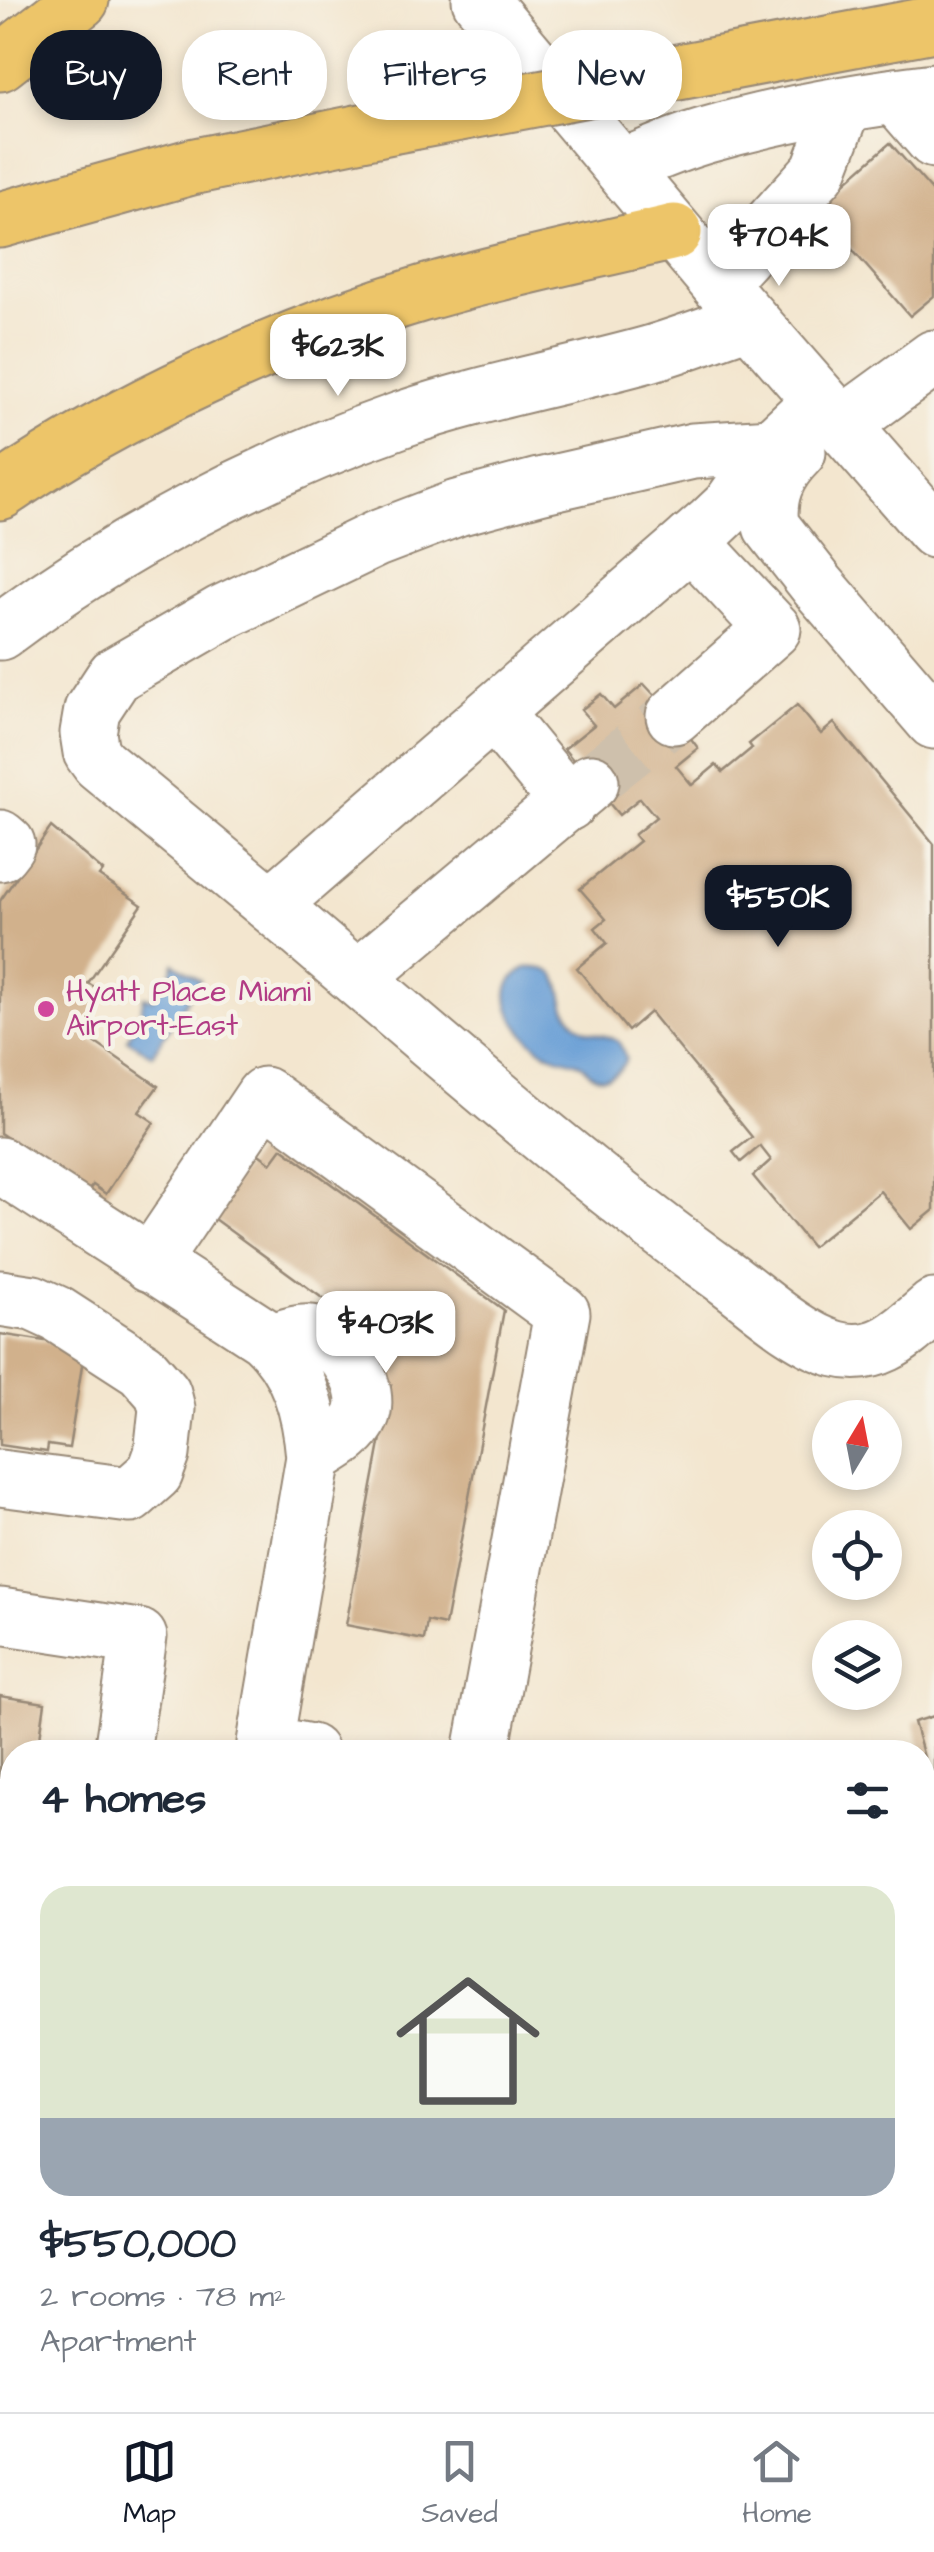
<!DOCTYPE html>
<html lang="en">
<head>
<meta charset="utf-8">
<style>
  :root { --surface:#fff; --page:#f6f6f7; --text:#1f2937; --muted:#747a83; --line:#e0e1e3; --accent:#111827 }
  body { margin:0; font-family:"Architects Daughter",sans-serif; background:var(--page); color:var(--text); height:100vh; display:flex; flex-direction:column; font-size:38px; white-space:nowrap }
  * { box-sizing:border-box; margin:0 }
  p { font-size:32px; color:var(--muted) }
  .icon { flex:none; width:55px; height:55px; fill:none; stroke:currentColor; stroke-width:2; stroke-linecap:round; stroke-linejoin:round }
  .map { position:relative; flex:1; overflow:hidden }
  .details { position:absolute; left:0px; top:1740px; width:935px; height:672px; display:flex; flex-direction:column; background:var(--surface); border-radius:40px 40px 0 0; box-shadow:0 5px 15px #0003 }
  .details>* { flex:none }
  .hud { position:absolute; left:30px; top:30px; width:875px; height:90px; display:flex; gap:20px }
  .needle { width:65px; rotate:10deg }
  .buttons { position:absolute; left:812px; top:1400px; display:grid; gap:20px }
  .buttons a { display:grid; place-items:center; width:90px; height:90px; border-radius:50%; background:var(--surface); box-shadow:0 5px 15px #0003; font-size:50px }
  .price { position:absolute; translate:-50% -85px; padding:0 22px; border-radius:20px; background:#fff; color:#222; font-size:32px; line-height:65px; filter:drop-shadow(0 2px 5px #0008) }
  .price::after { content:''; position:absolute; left:50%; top:60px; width:30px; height:22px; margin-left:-15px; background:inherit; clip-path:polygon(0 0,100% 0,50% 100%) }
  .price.selected { background:var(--accent); color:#fff }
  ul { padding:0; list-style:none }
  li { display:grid; align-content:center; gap:20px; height:530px; padding:0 40px }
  li span { display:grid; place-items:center; height:310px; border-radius:30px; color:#555 }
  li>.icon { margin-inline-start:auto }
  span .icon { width:180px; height:180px; fill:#fffc; stroke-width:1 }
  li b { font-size:42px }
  h2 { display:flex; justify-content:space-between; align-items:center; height:120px; padding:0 40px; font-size:42px }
  .tag { padding:0 35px; border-radius:40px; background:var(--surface); box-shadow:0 5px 15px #0003; font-size:35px; line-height:90px }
  .tag.selected { background:var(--accent); color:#fff }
  .dock { display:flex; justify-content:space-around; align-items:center; height:140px; border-top:2px solid var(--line); background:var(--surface); font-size:28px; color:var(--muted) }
  .dock a { display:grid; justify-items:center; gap:5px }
  .dock .selected { color:var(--accent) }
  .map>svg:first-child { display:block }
</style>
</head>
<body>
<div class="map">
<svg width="934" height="2412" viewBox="0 0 934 2412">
  <rect width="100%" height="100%" fill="#f7f3e8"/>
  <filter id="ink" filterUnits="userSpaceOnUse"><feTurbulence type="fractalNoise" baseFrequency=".01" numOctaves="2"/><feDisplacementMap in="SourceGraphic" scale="20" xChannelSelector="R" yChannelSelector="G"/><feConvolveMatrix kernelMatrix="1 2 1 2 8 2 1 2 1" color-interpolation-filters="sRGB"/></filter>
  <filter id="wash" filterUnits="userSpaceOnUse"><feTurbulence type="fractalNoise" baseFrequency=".0048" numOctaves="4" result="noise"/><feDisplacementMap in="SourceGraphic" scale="40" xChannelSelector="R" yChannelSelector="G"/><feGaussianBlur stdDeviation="2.25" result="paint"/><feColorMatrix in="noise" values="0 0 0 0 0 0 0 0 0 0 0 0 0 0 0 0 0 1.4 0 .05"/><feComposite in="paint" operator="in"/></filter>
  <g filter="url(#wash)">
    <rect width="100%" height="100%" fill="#f3e6cf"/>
    <g fill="#699fd6" stroke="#52647a" stroke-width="2.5">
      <path d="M174,963L200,980L152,1055L127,1039L139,1020L144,997L153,999L156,987L166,988Z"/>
      <path d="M526,968C575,965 552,999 575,1022C587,1035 605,1033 619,1042L626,1058C621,1073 605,1085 590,1073C582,1066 588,1067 578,1063C565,1058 553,1058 542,1050C515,1030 488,989 526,968Z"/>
    </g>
    <g id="blocks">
      <g fill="#d1b18c">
        <path d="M890,143L934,193V296L910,316L816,208Z"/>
        <path d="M644,684L674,716L698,748L676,766L692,785L716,765L723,772L752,748L749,744L797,705L821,734L834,723L934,844V1210L911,1229L880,1191L812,1247L753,1176L771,1160L760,1146L741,1162L733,1152L752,1137L650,1012L628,1031L577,968L607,943L595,928L606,919L580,889L639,841L634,835L656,817L640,798L619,815L564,749L594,725L581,710L601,694L614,709Z"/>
        <path d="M51,827L103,871L99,876L142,905L88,983L100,990L90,1022L96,1023L87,1037L158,1086L139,1112L154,1122L106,1194L93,1185L88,1191L0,1133V901Z"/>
        <path d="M282,1148L504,1310L445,1625L427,1621L424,1640L346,1625L391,1385L335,1408L314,1355L370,1333L210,1216L256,1152L271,1163Z"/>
        <path d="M0,1334L64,1344L84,1353L69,1448L48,1445L47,1452L0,1445Z"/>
        <path d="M0,1696L45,1703L38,1752H12V1804L0,1802Z"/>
        <path d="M934,1716V1781L931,1782L914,1722Z"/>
      </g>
    </g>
  </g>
  <g filter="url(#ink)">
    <use href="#blocks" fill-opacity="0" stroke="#978876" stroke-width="2.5"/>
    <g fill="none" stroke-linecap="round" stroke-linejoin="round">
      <path stroke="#cec0ac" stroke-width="55" stroke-dasharray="55 28" stroke-linecap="butt" d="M591,782L674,716"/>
      <g stroke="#978876" stroke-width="59">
        <g id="minor">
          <path d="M480,0L718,283L934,530"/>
          <path d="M896,96L934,140"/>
          <path d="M621,167C650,156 678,143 707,135C780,114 859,100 934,91"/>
          <path d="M718,283L819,171L844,106"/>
          <path d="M820,401L772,446L730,506L712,523L271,905C421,1032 569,1165 728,1279C758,1301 800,1340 836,1349C879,1360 904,1333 934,1307"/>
          <path d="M842,425L934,358"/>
          <path d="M798,452C776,474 767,496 771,526L818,586L934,721"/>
          <path d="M0,632C120,542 258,470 400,420C481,392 566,377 649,354C683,344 716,331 749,320"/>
          <path d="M495,714L568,803"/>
          <path d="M674,716L773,629L691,541"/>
          <path d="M0,838L7,844L0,853"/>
          <path d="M271,905L99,763L91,752L88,733L92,710L115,675L222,613L376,539L457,508L539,486L693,451L772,446"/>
          <path d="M357,978L591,782"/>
          <path d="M0,1165L264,1336C299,1368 310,1411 314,1457L265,1743L310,1752"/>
          <path d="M150,1264L264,1095L562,1313L481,1752"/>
          <path d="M0,1298L33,1303L57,1314L142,1369L163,1393L167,1409L162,1454L155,1473L130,1495L0,1478"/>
          <path d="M271,1342C285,1337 301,1330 316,1334C345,1343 373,1389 361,1417C353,1436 330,1446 314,1457"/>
          <path d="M0,1616L139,1637L122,1752"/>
          <path d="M0,1881L12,1880"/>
          <path d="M922,2249L934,2244"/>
          <path d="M922,2324L934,2318"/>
          <path d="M657,2412L672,2400"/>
          <path d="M767,2412L786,2400"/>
        </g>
      </g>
      <g stroke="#978876" stroke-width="59">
        <g id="highway">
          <path d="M0,63L81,0"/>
          <path d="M0,220L191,167L391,126"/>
          <path d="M0,492C118,410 286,334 424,293C506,269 591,252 674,232"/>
        </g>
      </g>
      <use href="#minor" stroke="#fff" stroke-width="55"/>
      <use href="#highway" stroke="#edc569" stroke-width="55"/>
      <g stroke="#978876" stroke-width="59" stroke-linecap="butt">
        <path id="highway-bridge" d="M391,126L934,24"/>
      </g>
      <use href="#highway-bridge" stroke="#edc569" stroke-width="55"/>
    </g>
  </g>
  <circle fill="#d1479c" stroke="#f7f3e8" stroke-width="4" cx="46" cy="1009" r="10"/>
  <g text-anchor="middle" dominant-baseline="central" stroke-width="9" stroke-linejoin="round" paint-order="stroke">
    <g font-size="30" fill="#b23c85" stroke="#f7f3e8" text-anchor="start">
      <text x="66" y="992">Hyatt Place Miami<tspan x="66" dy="34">Airport-East</tspan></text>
    </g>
  </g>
</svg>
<div class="buttons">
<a><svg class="needle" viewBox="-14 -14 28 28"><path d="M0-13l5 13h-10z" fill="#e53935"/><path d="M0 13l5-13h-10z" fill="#747a83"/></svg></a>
<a><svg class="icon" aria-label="locate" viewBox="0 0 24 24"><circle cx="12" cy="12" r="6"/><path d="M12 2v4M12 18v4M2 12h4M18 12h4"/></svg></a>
<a><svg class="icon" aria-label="layers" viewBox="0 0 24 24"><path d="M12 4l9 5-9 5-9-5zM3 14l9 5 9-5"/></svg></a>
</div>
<b class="price" style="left:779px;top:289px">$704K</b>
<b class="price" style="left:338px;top:399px">$623K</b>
<b class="price selected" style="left:778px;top:950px">$550K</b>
<b class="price" style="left:386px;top:1376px">$403K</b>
<div class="hud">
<a class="tag selected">Buy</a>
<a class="tag">Rent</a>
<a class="tag">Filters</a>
<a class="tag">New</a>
</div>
<section class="details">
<h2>4 homes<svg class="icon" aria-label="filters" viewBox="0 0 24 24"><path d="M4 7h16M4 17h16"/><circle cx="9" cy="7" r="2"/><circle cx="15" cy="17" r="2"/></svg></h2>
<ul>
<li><span style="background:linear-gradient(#dfe7d0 75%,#9aa5b1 0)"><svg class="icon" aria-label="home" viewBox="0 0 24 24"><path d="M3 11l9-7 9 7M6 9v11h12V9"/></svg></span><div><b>$550,000</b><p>2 rooms · 78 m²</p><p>Apartment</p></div></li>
</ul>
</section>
</div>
<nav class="dock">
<a class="selected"><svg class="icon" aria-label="map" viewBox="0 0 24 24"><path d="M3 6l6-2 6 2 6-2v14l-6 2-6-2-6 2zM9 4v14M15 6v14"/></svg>Map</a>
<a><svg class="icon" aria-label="saved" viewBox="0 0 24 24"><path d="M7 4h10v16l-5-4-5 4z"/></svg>Saved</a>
<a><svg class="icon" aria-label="home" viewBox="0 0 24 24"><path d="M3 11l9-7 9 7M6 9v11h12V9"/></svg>Home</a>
</nav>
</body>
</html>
